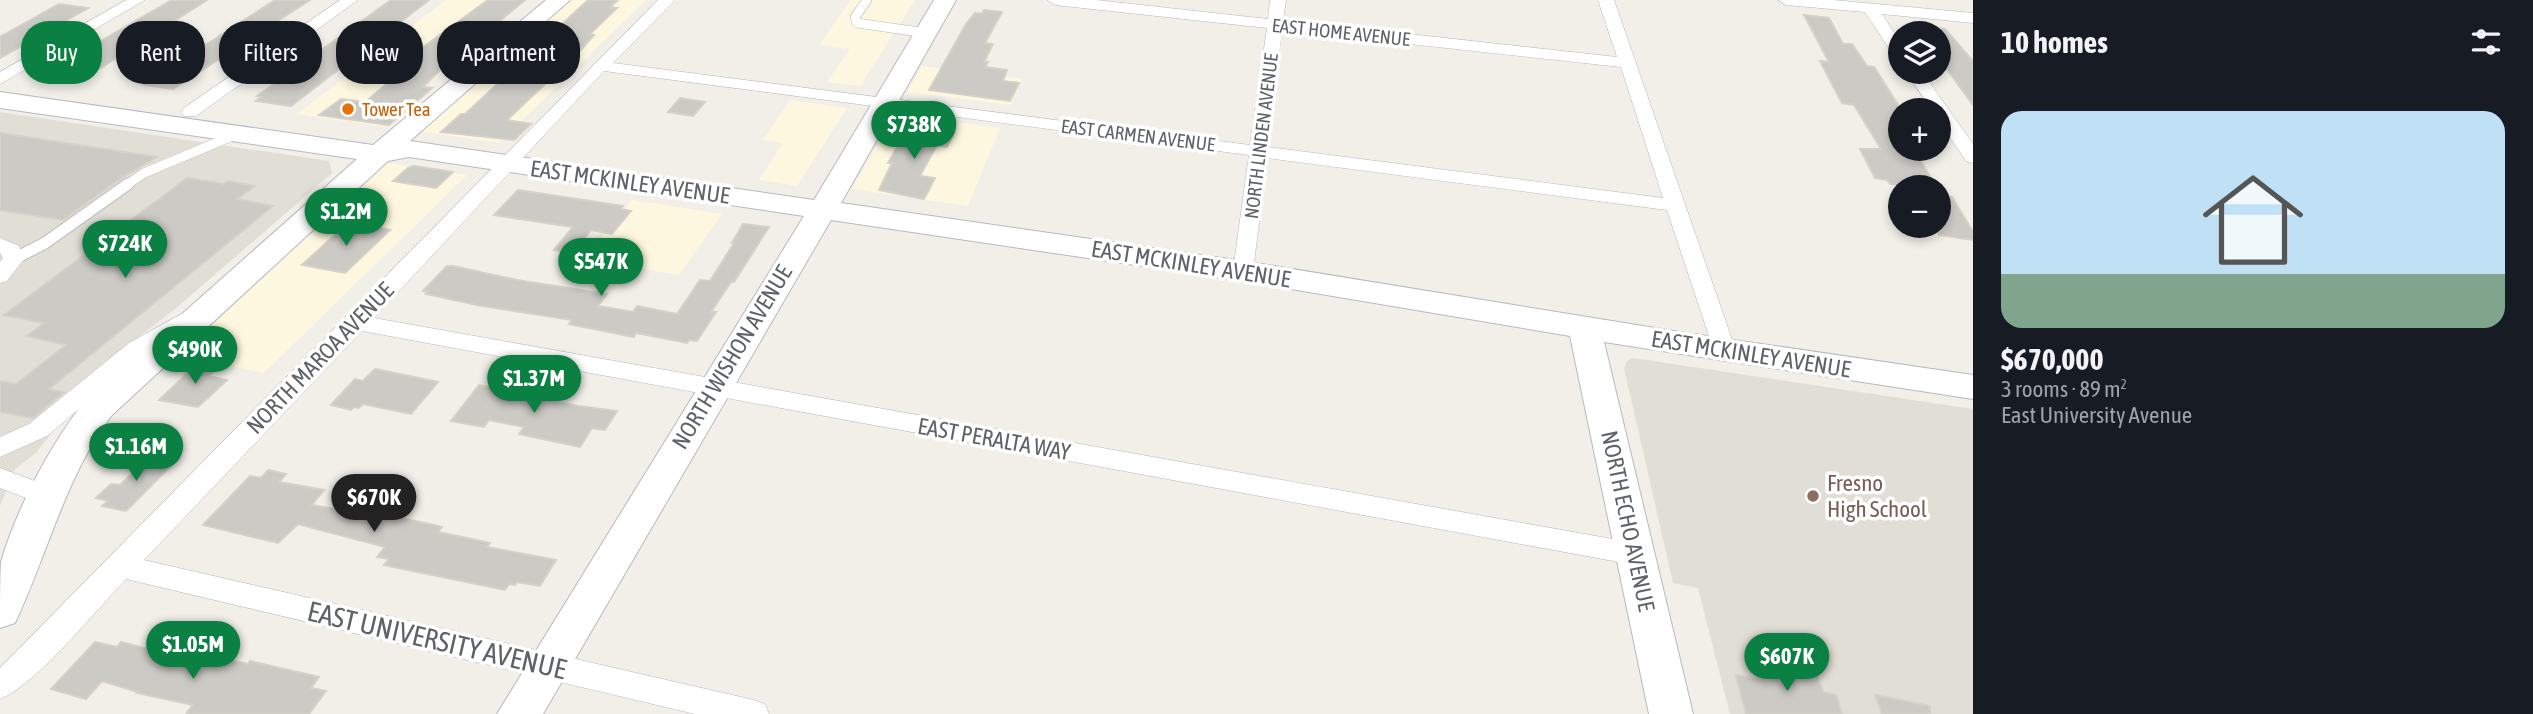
<!DOCTYPE html>
<html lang="en">
<head>
<meta charset="utf-8">
<style>
  :root { --surface:#171b24; --page:#242831; --text:#f1f3f6; --muted:#9ea1a6; --line:#363941; --accent:#0b8043 }
  body { margin:0; font-family:"Asap Condensed",sans-serif; background:var(--page); color:var(--text); height:100vh; display:flex; flex-direction:column; font-size:26px; white-space:nowrap }
  * { box-sizing:border-box; margin:0 }
  p { font-size:23px; color:var(--muted) }
  .icon { flex:none; width:38px; height:38px; fill:none; stroke:currentColor; stroke-width:2; stroke-linecap:round; stroke-linejoin:round }
  .map { position:relative; flex:1; overflow:hidden }
  .details { display:flex; flex-direction:column; background:var(--surface); width:560px }
  .details>* { flex:none }
  .top-card { position:absolute; left:21px; top:21px; width:665px; height:63px; display:flex; gap:14px }
  .controls { position:absolute; left:1888px; top:21px; display:grid; gap:14px }
  .controls a { display:grid; place-items:center; width:63px; height:63px; border-radius:50%; background:var(--surface); box-shadow:0 4px 10px #0003; font-size:35px }
  .price { position:absolute; translate:-50% -60px; padding:0 16px; border-radius:24px; background:var(--accent); color:#fff; font-size:23px; line-height:46px; filter:drop-shadow(0 2px 4px #0008) }
  .price::after { content:''; position:absolute; left:50%; top:42px; width:21px; height:16px; margin-left:-10px; background:inherit; clip-path:polygon(0 0,100% 0,50% 100%) }
  .price.on { background:#222; color:#fff }
  ul { padding:0; list-style:none }
  li { display:grid; align-content:center; gap:14px; height:371px; padding:0 28px }
  li+li { border-top:2px solid var(--line) }
  li span { display:grid; place-items:center; height:217px; border-radius:21px; color:#555 }
  li>.icon { margin-inline-start:auto }
  span .icon { width:126px; height:126px; fill:#fffc; stroke-width:1 }
  li b { font-size:30px }
  h2 { display:flex; justify-content:space-between; align-items:center; height:84px; padding:0 28px; font-size:30px }
  .pill { padding:0 24px; border-radius:28px; background:var(--surface); box-shadow:0 4px 10px #0003; font-size:24px; line-height:63px }
  .pill.on { background:var(--accent); color:#fff }
  main { display:flex; flex:1; min-height:0 }
  .map>svg:first-child { display:block }
</style>
</head>
<body>
<main>
<div class="map">
<svg width="1973" height="714" viewBox="0 0 1973 714">
  <rect width="100%" height="100%" fill="#f1efe8"/>
  <g fill="#fef7e0">
    <path d="M446,0H526L378,126L297,114Z"/>
    <path d="M567,0H646L499,143L418,131Z"/>
    <path d="M851,0H915L860,86L827,82L850,49L819,45Z"/>
    <path d="M922,66L1022,79L1010,105L907,92Z"/>
    <path d="M790,100L847,108L797,186L759,180L783,143L763,140Z"/>
    <path d="M895,114L1000,128L968,206L852,189Z"/>
    <path d="M381,162L467,175L264,373L165,353Z"/>
    <path d="M632,200L722,214L679,275L584,259Z"/>
  </g>
  <g fill="#e1ded6">
    <path d="M0,112L329,161L332,173L174,310L129,344L68,411L36,453L15,469L0,506Z"/>
    <path d="M1633,358L1973,409V714H1730L1698,588L1673,583L1624,368L1627,361Z"/>
  </g>
  <g fill="#cccac5" stroke="#d6d1c6" stroke-width="2">
    <path d="M172,0H207L85,78L59,74L65,70H59L85,54L80,53Z"/>
    <path d="M275,0H310L173,89L144,85Z"/>
    <path d="M391,0H429L291,106L256,101L261,97L257,96Z"/>
    <path d="M488,0H525L437,73L423,87L432,88L389,125L319,115L341,99L365,102L413,62L404,61Z"/>
    <path d="M588,0H618L610,7L617,8L590,34L594,35L580,51L507,120L531,124L514,140L441,132L461,114H465Z"/>
    <path d="M59,4L88,8L0,58V37Z"/>
    <path d="M984,10L1002,12L985,43L993,44L984,62H988L985,67L1007,70L1003,81L1019,83L1010,101L929,90L966,24L975,13L982,14Z"/>
    <path d="M1804,15L1829,18L1843,44H1852L1867,66L1874,67L1900,108V149H1914L1936,187L1890,184L1887,180L1875,178L1860,149H1881L1854,105L1842,103L1820,61L1829,62Z"/>
    <path d="M1917,25L1945,29L1973,61V105L1946,68L1939,67V33H1923Z"/>
    <path d="M680,98L705,102L693,116L668,112Z"/>
    <path d="M910,124L955,131L947,147L937,145L920,176L935,178L924,199L879,190L892,163H888Z"/>
    <path d="M0,133L157,157L123,177L63,220L0,210Z"/>
    <path d="M414,166L453,172L436,188L393,181L408,168Z"/>
    <path d="M187,178L224,184L228,181L255,186L237,199L273,206L49,389L64,392L33,418L0,412V381L16,384L66,345L27,336L44,323L4,315Z"/>
    <path d="M518,190L623,206L621,209L631,211L612,234L591,230L573,253L554,250L573,227L494,215Z"/>
    <path d="M1939,196L1952,197L1973,232V240L1939,235Z"/>
    <path d="M348,223L390,230L345,273L302,265Z"/>
    <path d="M743,224L769,227L734,282H731L711,312H716L697,341L689,340L687,343L636,333L634,337L569,324L572,320L477,305L426,294L428,292L423,291L447,266H453L517,280L607,294L598,306L633,312L637,306L677,314L700,280L710,281L734,243H732Z"/>
    <path d="M199,362L220,366L209,376L227,380L198,407L159,400Z"/>
    <path d="M375,369L438,382L411,414L363,404L359,408L354,407L351,410L331,405L355,379L363,381Z"/>
    <path d="M479,385L578,406L617,411L605,430L592,428L580,447L519,434L524,427L489,420L484,427L451,421Z"/>
    <path d="M152,454L178,459L126,511L102,506L108,501L96,498L111,484L120,485Z"/>
    <path d="M268,470L286,474L279,482L324,490L312,505L348,511L359,499L376,503L370,511L442,527L438,532L490,543L487,547L556,560L540,586L517,582L515,585L509,584L505,590L384,565L389,559L377,557L385,547L298,524L278,543L203,525L250,476L261,478Z"/>
    <path d="M95,642L117,647L121,642L156,651L162,644L185,650L182,653L217,663L221,658L248,664L250,661L319,677L311,688L326,691L309,714H186L193,705L137,693L138,692L102,681L86,699L51,689Z"/>
    <path d="M1764,661L1816,672L1823,692L1836,695L1842,714H1746L1736,675L1769,681Z"/>
    <path d="M1875,695L1930,706V714H1882Z"/>
  </g>
  <g fill="none" stroke-linecap="round" stroke-linejoin="round">
    <g stroke="#b5b8bc" stroke-width="10">
      <g id="lane-far1">
        <path d="M867,0L855,17L857,23L926,33"/>
        <path d="M125,186L144,173L237,134"/>
      </g>
    </g>
    <g stroke="#b5b8bc" stroke-width="13">
      <path id="lane" d="M14,259L45,243L128,184"/>
    </g>
    <g stroke="#b5b8bc" stroke-width="1">
      <g id="street">
        <path d="M126,0H145L0,84V72Z"/>
        <path d="M340,0H358L196,116H184L181,112L184,108Z"/>
        <path d="M658,0H675L613,63L1250,145L1267,28L1055,5L1047,0H1096L1268,19L1270,0H1286L1283,20L1617,57L1598,0H1614L1736,351L1733,357L1725,359L1717,357L1714,351L1667,210L1267,158L1253,271L1250,276H1236L1233,271L1249,155L604,71L374,318L1635,543L1645,546L1648,554L1645,562L1635,565L362,331L144,560L754,700L765,704L769,714H695L126,579C97,609 36,685 0,699V668ZM1282,30L1621,67L1663,198L1268,147Z"/>
        <path d="M1778,0H1833L1973,13V23L1882,14L1900,42V58L1894,56L1865,12L1786,5Z"/>
        <path d="M1906,72H1922L1973,144V163L1966,161L1939,121V110H1932Z"/>
        <path d="M0,238L19,246L24,259L7,281L0,283V262L3,258L0,253Z"/>
        <path d="M185,312L193,314L196,319L193,324L145,353L47,436L0,457V437L29,424L129,343Z"/>
        <path d="M0,468L56,489L60,496L56,503L47,506L0,488Z"/>
      </g>
    </g>
    <g stroke="#b6babf" stroke-width="2">
      <path id="secondary" d="M546,0H570L410,141L814,200L934,0H956L841,203L1243,261L1680,332L1973,375V399L1604,342L1693,714H1649L1570,336L1243,281L831,220L543,714H497L804,216L409,157L388,161L111,416C65,478 48,553 15,623L0,628C0,608 0,581 1,562C17,507 51,443 87,398L357,159L0,108V92L373,145Z"/>
    </g>
    <use href="#lane-far1" stroke="#fff" stroke-width="9"/>
    <use href="#lane" stroke="#fff" stroke-width="11"/>
    <use href="#street" fill="#fff" fill-rule="evenodd"/>
    <use href="#secondary" fill="#fff" fill-rule="evenodd"/>
  </g>
  <circle fill="#e8710a" stroke="#fff" stroke-width="2.5" cx="348" cy="109" r="7"/>
  <circle fill="#8d6e63" stroke="#fff" stroke-width="2.5" cx="1813" cy="496" r="7"/>
  <g text-anchor="middle" dominant-baseline="central" stroke-width="7" stroke-linejoin="round" paint-order="stroke">
    <g font-size="19" fill="#5f6368" stroke="#fff">
      <text transform="translate(1341 32) rotate(6)">EAST HOME AVENUE</text>
      <text transform="translate(1138 135) rotate(7)">EAST CARMEN AVENUE</text>
      <text transform="translate(1261 136) rotate(-83)">NORTH LINDEN AVENUE</text>
    </g>
    <g font-size="19" fill="#c56008" stroke="#fff" text-anchor="start">
      <text x="362" y="109">Tower Tea</text>
    </g>
    <g font-size="23" fill="#5f6368" stroke="#fff">
      <text transform="translate(630 182) rotate(8)">EAST MCKINLEY AVENUE</text>
      <text transform="translate(1191 264) rotate(9)">EAST MCKINLEY AVENUE</text>
      <text transform="translate(1751 354) rotate(9)">EAST MCKINLEY AVENUE</text>
      <text transform="translate(732 357) rotate(-59)">NORTH WISHON AVENUE</text>
      <text transform="translate(320 358) rotate(-46)">NORTH MAROA AVENUE</text>
      <text transform="translate(994 439) rotate(10)">EAST PERALTA WAY</text>
      <text transform="translate(1628 521) rotate(78)">NORTH ECHO AVENUE</text>
    </g>
    <g font-size="23" fill="#785e54" stroke="#fff" text-anchor="start">
      <text x="1827" y="483">Fresno<tspan x="1827" dy="26">High School</tspan></text>
    </g>
    <g font-size="28" fill="#5f6368" stroke="#fff">
      <text transform="translate(437 640) rotate(13)">EAST UNIVERSITY AVENUE</text>
    </g>
  </g>
</svg>
<div class="controls">
<a><svg class="icon" aria-label="layers" viewBox="0 0 24 24"><path d="M12 4l9 5-9 5-9-5zM3 14l9 5 9-5"/></svg></a>
<a>+</a>
<a>−</a>
</div>
<b class="price" style="left:914px;top:161px">$738K</b>
<b class="price" style="left:346px;top:248px">$1.2M</b>
<b class="price" style="left:125px;top:280px">$724K</b>
<b class="price" style="left:601px;top:298px">$547K</b>
<b class="price" style="left:195px;top:386px">$490K</b>
<b class="price" style="left:534px;top:415px">$1.37M</b>
<b class="price" style="left:136px;top:483px">$1.16M</b>
<b class="price on" style="left:374px;top:534px">$670K</b>
<b class="price" style="left:193px;top:681px">$1.05M</b>
<b class="price" style="left:1787px;top:693px">$607K</b>
<div class="top-card">
<a class="pill on">Buy</a>
<a class="pill">Rent</a>
<a class="pill">Filters</a>
<a class="pill">New</a>
<a class="pill">Apartment</a>
</div>
</div>
<section class="details">
<h2>10 homes<svg class="icon" aria-label="filters" viewBox="0 0 24 24"><path d="M4 7h16M4 17h16"/><circle cx="9" cy="7" r="2"/><circle cx="15" cy="17" r="2"/></svg></h2>
<ul>
<li><span style="background:linear-gradient(#bfe0f5 75%,#7fa58c 0)"><svg class="icon" aria-label="home" viewBox="0 0 24 24"><path d="M3 11l9-7 9 7M6 9v11h12V9"/></svg></span><div><b>$670,000</b><p>3 rooms · 89 m²</p><p>East University Avenue</p></div></li>
</ul>
</section>
</main>
</body>
</html>
